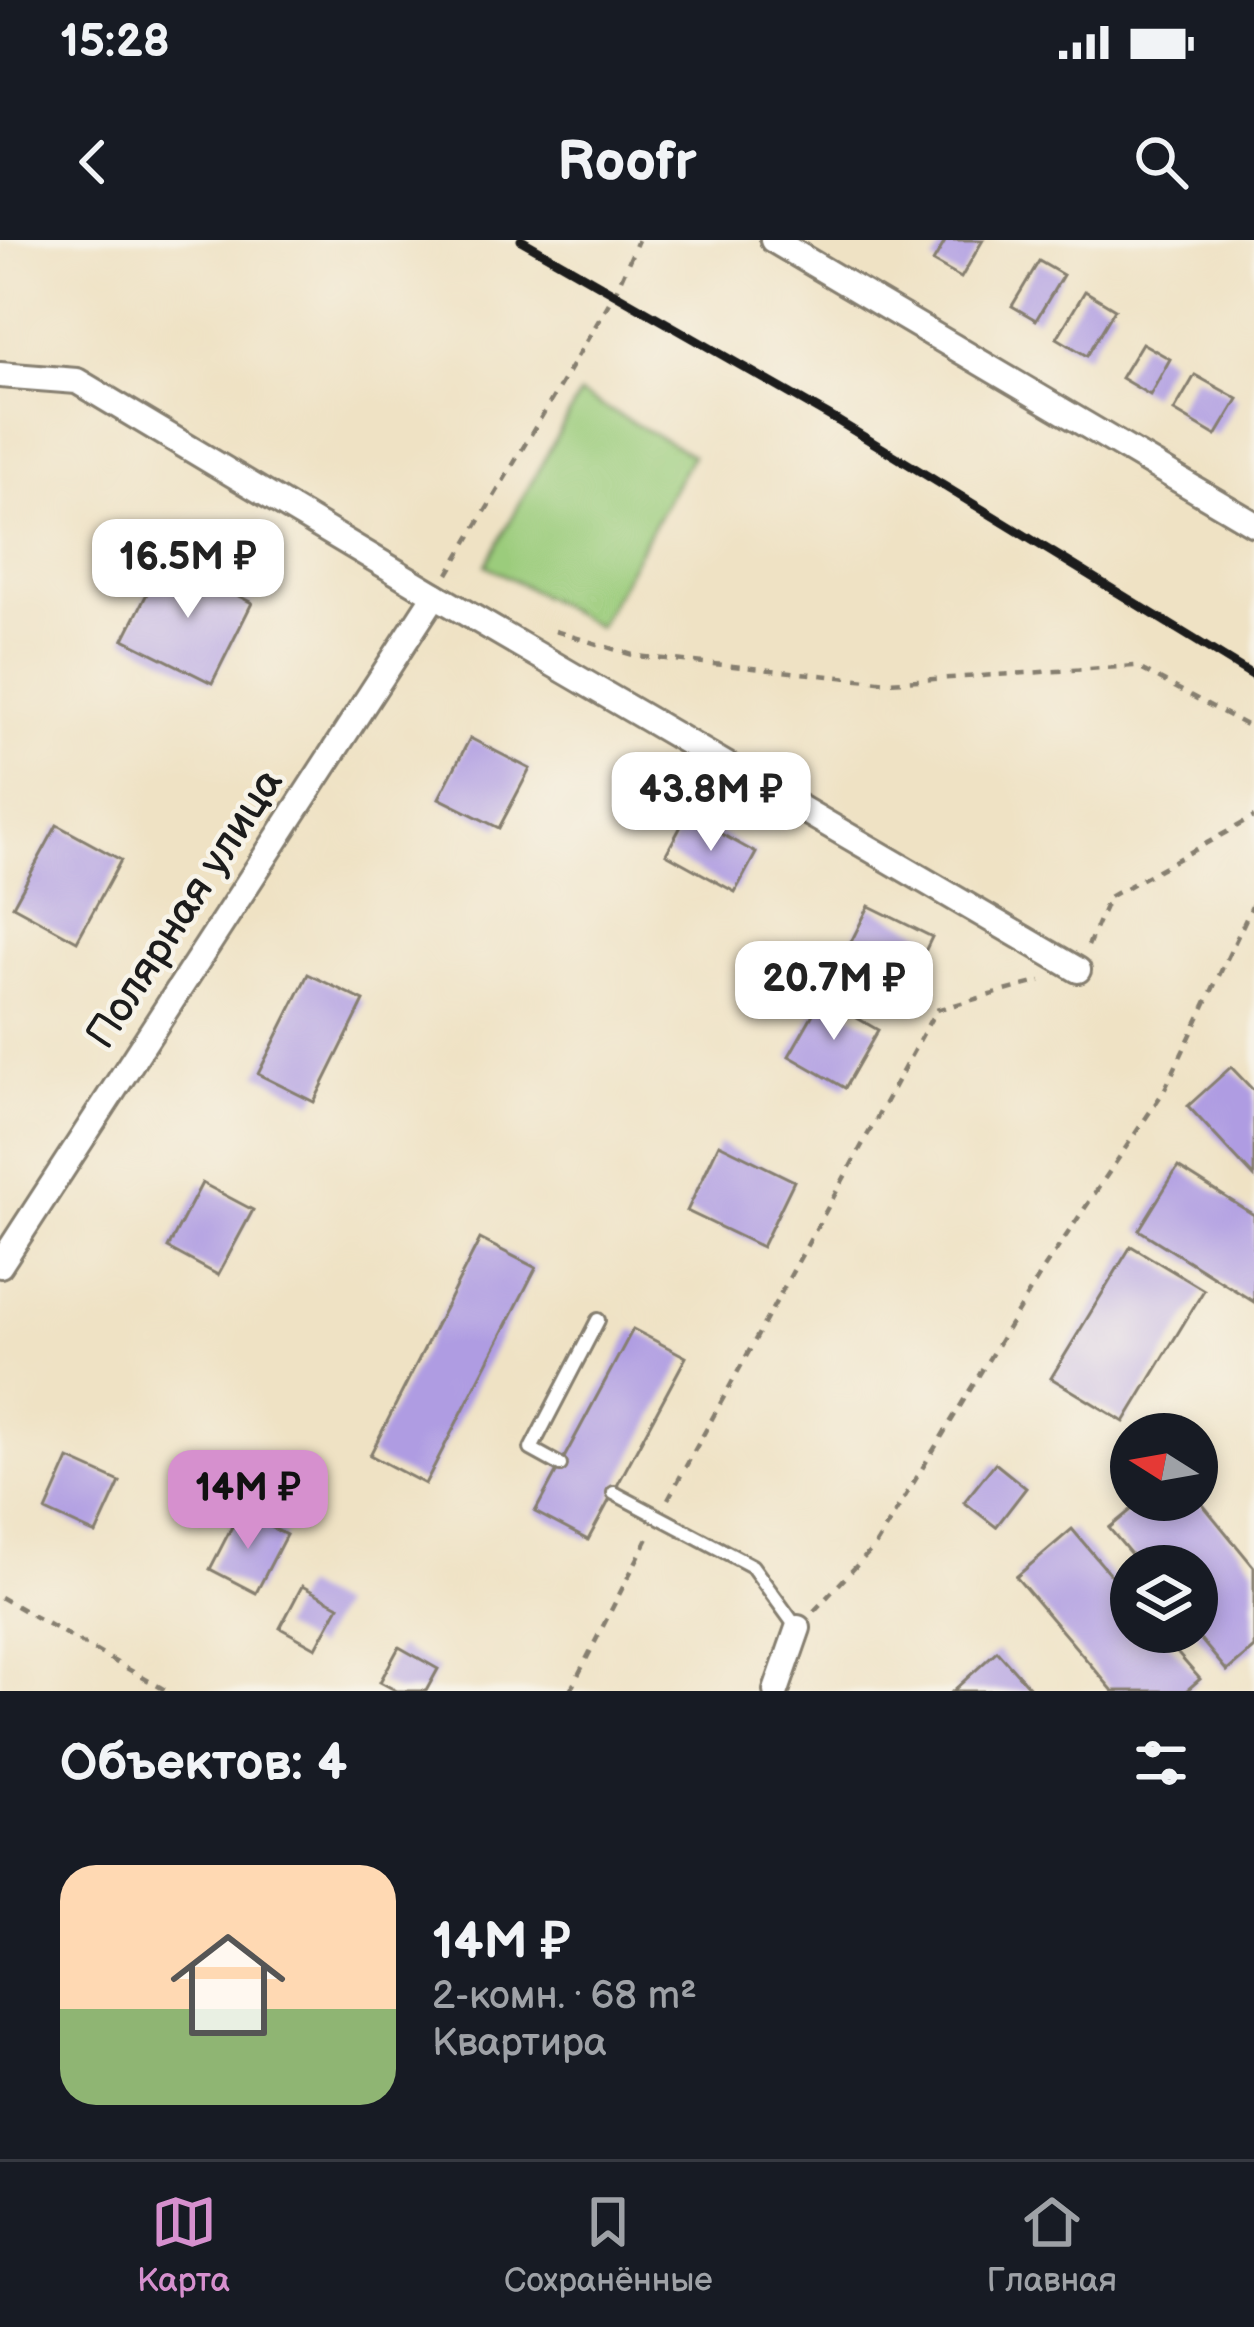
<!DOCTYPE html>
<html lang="ru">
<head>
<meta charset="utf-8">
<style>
  :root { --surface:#171b24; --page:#20242c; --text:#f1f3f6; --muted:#9ea1a6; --line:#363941; --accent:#d690ce }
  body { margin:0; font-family:"Balsamiq Sans",sans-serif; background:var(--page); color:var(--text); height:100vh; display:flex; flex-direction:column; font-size:45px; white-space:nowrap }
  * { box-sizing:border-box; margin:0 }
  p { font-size:39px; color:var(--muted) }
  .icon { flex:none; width:66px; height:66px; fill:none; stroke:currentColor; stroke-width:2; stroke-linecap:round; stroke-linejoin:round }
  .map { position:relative; height:1451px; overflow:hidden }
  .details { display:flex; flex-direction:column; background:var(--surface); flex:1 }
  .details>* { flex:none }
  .needle { width:78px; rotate:281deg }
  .controls { position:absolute; left:1110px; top:1173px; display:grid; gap:24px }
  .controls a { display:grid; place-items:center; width:108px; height:108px; border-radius:50%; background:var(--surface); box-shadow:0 6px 18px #0003; font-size:60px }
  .price { position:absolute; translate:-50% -102px; padding:0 27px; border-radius:24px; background:#fff; color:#222; font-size:39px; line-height:78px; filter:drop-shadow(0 3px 6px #0008) }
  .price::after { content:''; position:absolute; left:50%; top:72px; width:36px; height:27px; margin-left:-18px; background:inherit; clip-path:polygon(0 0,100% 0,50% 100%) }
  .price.current { background:var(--accent); color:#111 }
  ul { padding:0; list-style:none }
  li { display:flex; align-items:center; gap:36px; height:300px; padding:0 60px }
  li span { display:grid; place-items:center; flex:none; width:336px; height:240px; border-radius:36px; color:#555 }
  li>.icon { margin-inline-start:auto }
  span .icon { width:144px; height:144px; fill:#fffc; stroke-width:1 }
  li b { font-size:51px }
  h2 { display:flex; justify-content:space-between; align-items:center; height:144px; padding:0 60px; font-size:51px }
  .status { display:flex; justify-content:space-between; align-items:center; height:84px; padding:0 60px; background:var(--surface); direction:ltr }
  .status svg { height:33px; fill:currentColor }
  header { display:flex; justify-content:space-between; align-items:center; height:156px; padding:0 60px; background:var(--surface); font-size:54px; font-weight:700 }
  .dock { display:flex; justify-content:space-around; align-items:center; height:168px; border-top:3px solid var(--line); background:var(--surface); font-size:33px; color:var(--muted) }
  .dock a { display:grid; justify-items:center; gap:6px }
  .dock .current { color:var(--accent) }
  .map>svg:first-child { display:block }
</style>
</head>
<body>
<div class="status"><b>15:28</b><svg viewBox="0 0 49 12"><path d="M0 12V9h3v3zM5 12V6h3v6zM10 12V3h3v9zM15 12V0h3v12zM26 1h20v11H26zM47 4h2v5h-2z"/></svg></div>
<header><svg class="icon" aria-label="back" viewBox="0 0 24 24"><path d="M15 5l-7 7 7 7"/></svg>Roofr<svg class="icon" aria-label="search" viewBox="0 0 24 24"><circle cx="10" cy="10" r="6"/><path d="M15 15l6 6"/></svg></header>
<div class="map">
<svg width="1254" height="1451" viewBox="0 0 1254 1451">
  <rect width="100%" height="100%" fill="#f7f3e8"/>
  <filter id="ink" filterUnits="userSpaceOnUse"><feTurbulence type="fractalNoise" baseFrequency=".00833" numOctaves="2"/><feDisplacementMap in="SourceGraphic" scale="24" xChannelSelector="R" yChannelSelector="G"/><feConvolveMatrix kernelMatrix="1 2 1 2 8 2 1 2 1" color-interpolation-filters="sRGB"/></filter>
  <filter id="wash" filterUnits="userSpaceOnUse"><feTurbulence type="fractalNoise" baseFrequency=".004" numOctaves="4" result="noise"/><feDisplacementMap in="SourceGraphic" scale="48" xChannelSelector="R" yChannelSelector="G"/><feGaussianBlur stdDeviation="2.7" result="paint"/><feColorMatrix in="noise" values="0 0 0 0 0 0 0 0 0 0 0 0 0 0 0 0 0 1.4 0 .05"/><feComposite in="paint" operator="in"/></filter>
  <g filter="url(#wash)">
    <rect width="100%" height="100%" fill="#efe2c4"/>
    <path fill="#9bcc7b" stroke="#5c744c" stroke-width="3" d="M580,154L692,215L598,387L486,325Z"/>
    <g id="blocks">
      <g fill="#af9ce2">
        <path d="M946,0H983L961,38L933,22Z"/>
        <path d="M1039,21L1063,35L1036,80L1012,66Z"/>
        <path d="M1085,51L1115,69L1087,116L1057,98Z"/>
        <path d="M1142,103L1170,119L1150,155L1121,138Z"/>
        <path d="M1195,135L1238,159L1216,196L1174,171Z"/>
        <path d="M165,318L252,363L212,443L124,399Z"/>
        <path d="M470,498L530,529L499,588L439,558Z"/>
        <path d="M687,575L756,613L735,652L666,614Z"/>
        <path d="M57,585L121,620L77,701L13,666Z"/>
        <path d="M869,666L932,697L906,751L842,720Z"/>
        <path d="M308,734L364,761L314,862L258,834Z"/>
        <path d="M822,758L878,790L845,848L789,816Z"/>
        <path d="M1231,827L1254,851V937L1188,866Z"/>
        <path d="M719,904L794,941L762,1007L687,971Z"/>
        <path d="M1178,927L1254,975V1062L1139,990Z"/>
        <path d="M202,943L253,970L218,1035L168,1008Z"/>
        <path d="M480,999L536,1028L425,1244L370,1215Z"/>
        <path d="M1131,1006L1204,1050L1124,1182L1051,1138Z"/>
        <path d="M633,1089L686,1117L588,1300L535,1272Z"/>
        <path d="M69,1219L120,1242L96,1294L46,1271Z"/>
        <path d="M995,1223L1026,1248L996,1287L964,1262Z"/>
        <path d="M1143,1260H1199L1254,1327V1408L1227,1431L1197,1395V1326H1141L1109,1288Z"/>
        <path d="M240,1271L286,1295L256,1353L210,1329Z"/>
        <path d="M1072,1289L1131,1359V1392H1159L1200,1439L1186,1451H1113L1016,1337Z"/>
        <path d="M302,1346L339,1366L316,1408L280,1388Z"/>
        <path d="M399,1407L438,1429L426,1451H397L380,1442Z"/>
        <path d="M997,1411L1031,1449L1028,1451H953Z"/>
      </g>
    </g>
  </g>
  <g filter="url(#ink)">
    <use href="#blocks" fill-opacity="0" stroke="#867f70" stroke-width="3"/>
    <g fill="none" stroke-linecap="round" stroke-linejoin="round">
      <g stroke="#867f70" stroke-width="18">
        <g id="service">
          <path d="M560,1225L531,1209L598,1080"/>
          <path d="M614,1253L752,1326L797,1388"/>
        </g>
      </g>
      <g stroke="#867f70" stroke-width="30">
        <g id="minor">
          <path d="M773,0L1254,284"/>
          <path d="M0,135L77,141L435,355L1078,730"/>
          <path d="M0,1025L435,355"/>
          <path d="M776,1451L798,1388"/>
        </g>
      </g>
      <g stroke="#867f70" stroke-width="4.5" stroke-dasharray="9 9" stroke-linecap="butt">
        <path d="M448,334L615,53L638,0"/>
        <path d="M555,391L636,416L888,442L1135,426L1254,489"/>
        <path d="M1088,706L1109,657L1254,577"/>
        <path d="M668,1259L936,770L1041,741"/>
        <path d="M0,1357L167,1451"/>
        <path d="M814,1371L875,1306L1043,1030L1164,851L1254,662"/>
        <path d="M570,1451L649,1296"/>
      </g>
      <use href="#service" stroke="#fff" stroke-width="12"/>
      <use href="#minor" stroke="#fff" stroke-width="24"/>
      <path stroke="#1c1c1c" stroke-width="9" d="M521,0L838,181L1254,436"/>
    </g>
  </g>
  <g text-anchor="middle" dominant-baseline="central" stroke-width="9" stroke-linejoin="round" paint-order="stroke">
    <g font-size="42" fill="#1c1c1c" stroke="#f7f3e8">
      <text transform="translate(185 669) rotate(-57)">Полярная улица</text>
    </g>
  </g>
</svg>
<div class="controls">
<a><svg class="needle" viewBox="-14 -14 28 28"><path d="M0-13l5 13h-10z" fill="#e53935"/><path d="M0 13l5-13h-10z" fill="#9ea1a6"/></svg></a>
<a><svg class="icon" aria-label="layers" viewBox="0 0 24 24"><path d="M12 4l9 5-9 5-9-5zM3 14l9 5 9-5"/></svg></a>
</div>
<b class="price" style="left:188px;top:381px">16.5M ₽</b>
<b class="price" style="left:711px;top:614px">43.8M ₽</b>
<b class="price" style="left:834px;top:803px">20.7M ₽</b>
<b class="price current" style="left:248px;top:1312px">14M ₽</b>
</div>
<section class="details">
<h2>Объектов: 4<svg class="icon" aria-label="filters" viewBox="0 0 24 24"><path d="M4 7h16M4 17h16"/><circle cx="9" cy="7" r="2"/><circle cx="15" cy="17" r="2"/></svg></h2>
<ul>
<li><span style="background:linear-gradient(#ffd9b3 60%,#8fb573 0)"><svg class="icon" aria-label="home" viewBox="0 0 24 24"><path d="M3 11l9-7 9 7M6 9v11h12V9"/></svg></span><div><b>14M ₽</b><p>2-комн. · 68 m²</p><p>Квартира</p></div></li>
</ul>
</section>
<nav class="dock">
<a class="current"><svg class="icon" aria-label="map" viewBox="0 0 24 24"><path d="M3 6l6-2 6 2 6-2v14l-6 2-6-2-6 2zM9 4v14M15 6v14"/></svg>Карта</a>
<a><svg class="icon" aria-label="saved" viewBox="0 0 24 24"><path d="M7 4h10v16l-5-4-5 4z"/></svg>Сохранённые</a>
<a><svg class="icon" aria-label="home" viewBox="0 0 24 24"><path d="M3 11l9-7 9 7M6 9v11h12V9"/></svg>Главная</a>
</nav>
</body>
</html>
